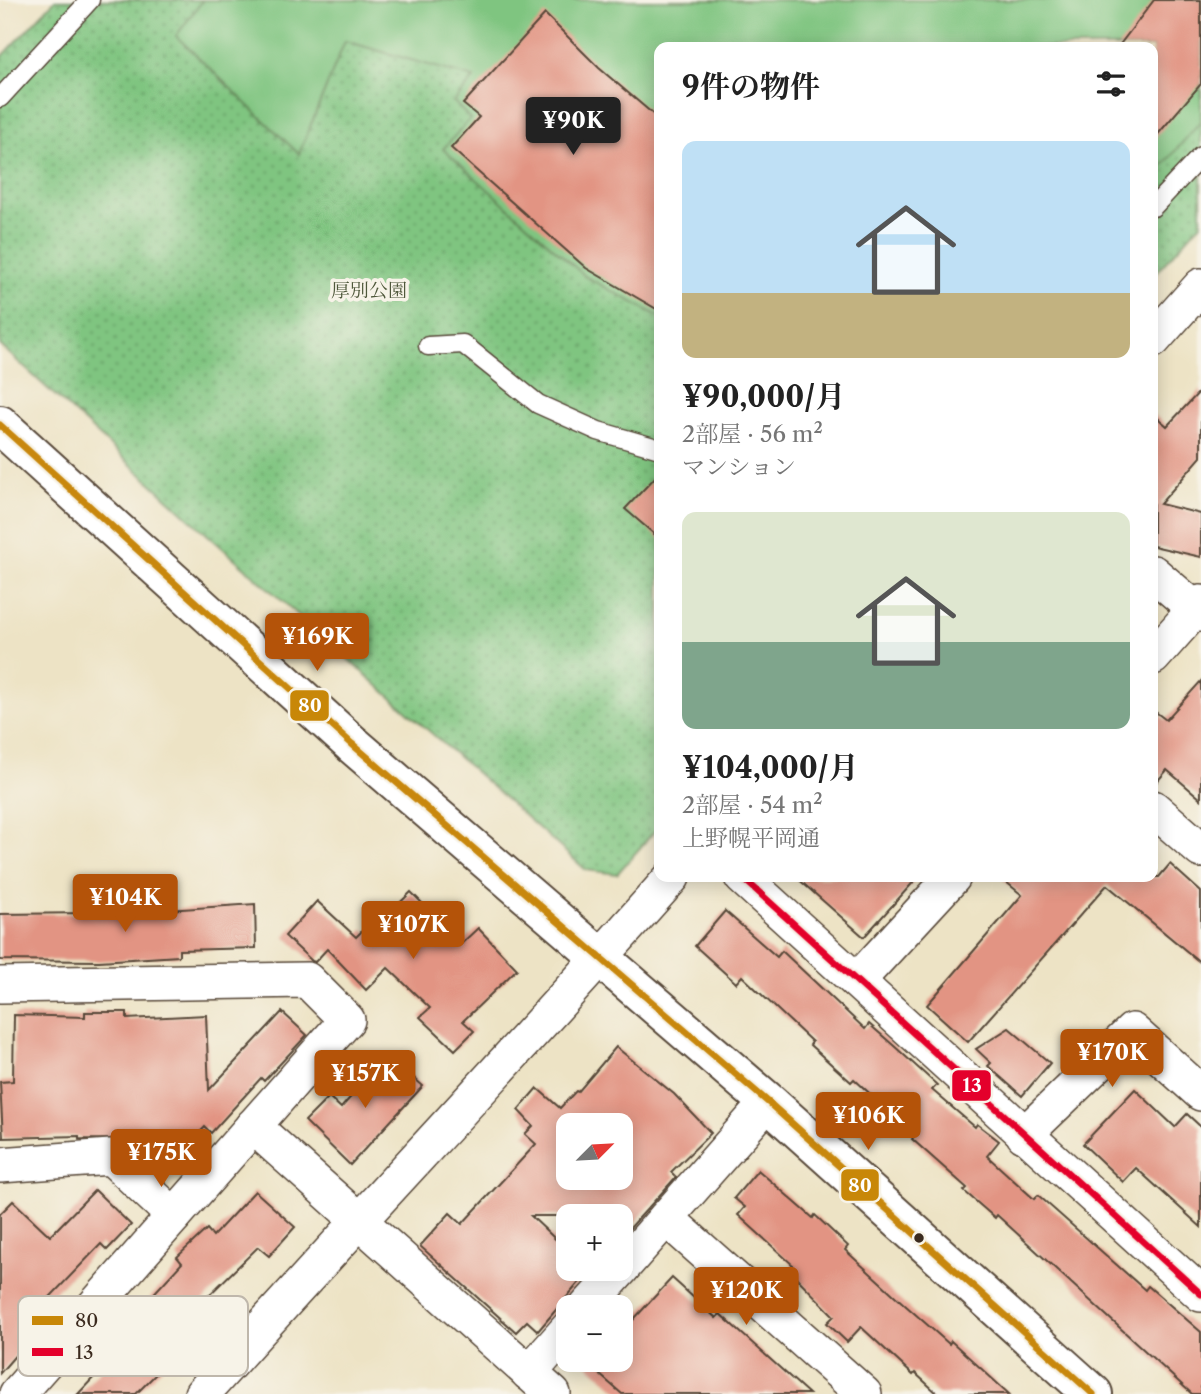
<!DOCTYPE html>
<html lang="ja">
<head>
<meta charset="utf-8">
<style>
  :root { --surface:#fff; --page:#f2f2f2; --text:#222; --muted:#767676; --accent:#b45309 }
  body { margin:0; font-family:"Libre Caslon Text","Noto Serif JP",serif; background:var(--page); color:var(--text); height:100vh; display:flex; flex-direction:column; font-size:26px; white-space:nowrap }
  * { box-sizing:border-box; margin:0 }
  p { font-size:23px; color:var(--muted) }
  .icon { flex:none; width:38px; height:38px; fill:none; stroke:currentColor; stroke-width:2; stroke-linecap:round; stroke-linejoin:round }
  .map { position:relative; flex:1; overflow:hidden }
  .side { position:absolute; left:654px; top:42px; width:504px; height:840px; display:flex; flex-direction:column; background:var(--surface); border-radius:14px; box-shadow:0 4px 18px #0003 }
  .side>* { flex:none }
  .needle { width:46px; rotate:66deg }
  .controls { position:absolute; left:556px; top:1113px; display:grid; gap:14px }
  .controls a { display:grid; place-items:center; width:77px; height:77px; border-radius:14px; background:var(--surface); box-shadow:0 4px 18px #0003; font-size:35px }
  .price { position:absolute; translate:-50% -60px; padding:0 16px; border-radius:7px; background:var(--accent); color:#fff; font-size:23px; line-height:46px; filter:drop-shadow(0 2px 4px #0008) }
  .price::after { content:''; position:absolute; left:50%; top:42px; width:21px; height:16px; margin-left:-10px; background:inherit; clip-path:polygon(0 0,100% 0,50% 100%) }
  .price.current { background:#222; color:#fff }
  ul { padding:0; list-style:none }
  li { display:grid; align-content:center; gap:14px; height:371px; padding:0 28px }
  li span { display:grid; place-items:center; height:217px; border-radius:14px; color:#555 }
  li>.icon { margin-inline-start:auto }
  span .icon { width:126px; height:126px; fill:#fffc; stroke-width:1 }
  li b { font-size:30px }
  h2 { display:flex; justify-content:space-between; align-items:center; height:84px; padding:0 28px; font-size:30px }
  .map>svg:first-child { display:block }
</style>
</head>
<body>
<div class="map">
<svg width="1201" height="1394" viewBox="0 0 1201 1394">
  <defs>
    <pattern id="park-dots" width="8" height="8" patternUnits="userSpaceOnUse" patternTransform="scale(1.75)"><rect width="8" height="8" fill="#7fc580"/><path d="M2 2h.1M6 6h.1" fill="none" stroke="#69a068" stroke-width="1.8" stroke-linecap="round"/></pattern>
  </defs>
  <rect width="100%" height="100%" fill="#f7f3e8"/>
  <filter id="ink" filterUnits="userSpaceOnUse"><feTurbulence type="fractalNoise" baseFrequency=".0143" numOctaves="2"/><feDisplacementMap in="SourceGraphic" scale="14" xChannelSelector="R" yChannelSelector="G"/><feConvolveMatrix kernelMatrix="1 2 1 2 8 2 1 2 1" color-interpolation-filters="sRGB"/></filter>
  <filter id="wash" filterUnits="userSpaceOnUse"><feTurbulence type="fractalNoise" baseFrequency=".00686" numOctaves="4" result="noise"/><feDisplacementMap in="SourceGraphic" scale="28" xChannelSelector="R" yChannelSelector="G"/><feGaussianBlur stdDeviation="1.57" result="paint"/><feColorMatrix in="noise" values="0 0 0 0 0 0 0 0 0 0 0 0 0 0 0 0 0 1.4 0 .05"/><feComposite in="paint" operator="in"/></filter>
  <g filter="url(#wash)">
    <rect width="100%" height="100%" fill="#ede3c5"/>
    <path fill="url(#park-dots)" stroke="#5d784f" stroke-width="2" d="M55,0H1201V223L1153,276V47H660V825L617,874L586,870L200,528L0,345V59Z"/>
    <path fill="#7fc580" stroke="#5d784f" stroke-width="2" d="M203,0H1201V121L1153,177V47H660V317L586,277L443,149L470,119L454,102L474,78L345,41L299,154L176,36Z"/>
    <g id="blocks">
      <g fill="#e29483" fill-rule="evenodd">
        <path d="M1154,0H1201V84L1153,140V47H1118Z"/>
        <path d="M545,14L599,68L660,120V311L586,268L451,148L479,117L463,104Z"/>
        <path d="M1201,390V457L1160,504L1201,514V557L1153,546V414L1167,426Z"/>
        <path d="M660,472V539L625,509Z"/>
        <path d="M1201,681V799L1167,770L1153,786V710L1166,720Z"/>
        <path d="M1170,864L1201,892V963L1107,885L968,1042L927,1005L1022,895L1000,877H1159Z"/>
        <path d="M796,877H918L864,937Z"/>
        <path d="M411,892L462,943L478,928L517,969L463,1021L474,1031L455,1050L420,1017L430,1008L388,968L366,990L327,949L315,962L312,961L285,936L317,901L356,937L364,929L368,934Z"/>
        <path d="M255,904L256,948L179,950V956L99,961L0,960V914L94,913V915Z"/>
        <path d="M725,911L777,957L782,951L865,1029L869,1024L893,1045L937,1085L932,1090L975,1127L977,1124L999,1141L987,1156L1034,1199L1038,1195L1145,1290L1148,1286L1201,1332V1394H1192L997,1215L995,1218L964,1191L967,1188L912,1139L915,1135L854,1079L851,1082L810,1045L812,1042L742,976L736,983L695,946Z"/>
        <path d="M85,1012H127V1019L206,1015L209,1090L282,1012L307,1035L264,1081L261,1078L211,1133L205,1127L171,1163L146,1140L79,1139V1136L3,1138L0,1082L13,1081L14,1015L85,1017Z"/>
        <path d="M1009,1028L1050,1063L1022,1096L988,1066L991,1063L976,1049Z"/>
        <path d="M616,1047L674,1094L711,1133L671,1172L676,1177L621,1238V1216H531L569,1252V1269L589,1271L538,1331L527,1321L516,1332L420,1246L450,1213L462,1224L536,1144L525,1134L533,1126L518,1110L537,1088L560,1108L576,1091L578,1092ZM569,1125H621V1178H569Z"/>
        <path d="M388,1055L423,1086L350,1165L305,1121L329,1097L341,1108Z"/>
        <path d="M1135,1089L1175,1127L1187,1114L1201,1127V1227L1136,1168L1123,1182L1083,1144Z"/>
        <path d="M758,1170L813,1218L815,1215L848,1246L845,1250L905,1305L949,1344L951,1341L1009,1394H938L915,1373L913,1375L861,1327L847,1342L827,1323L834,1316L789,1270L793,1265L738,1215L745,1207L734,1198Z"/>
        <path d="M95,1190L131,1225L107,1250L101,1244L29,1319L39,1328L0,1373V1214L13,1201L50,1236Z"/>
        <path d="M255,1191L295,1227L269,1256L258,1247L191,1313L205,1325L136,1394H78L146,1322L136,1313L182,1263L177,1257L207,1229L213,1236Z"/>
        <path d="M672,1278L716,1318L720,1314L809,1394H622L583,1360H621V1333Z"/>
      </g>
    </g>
  </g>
  <g filter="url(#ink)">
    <use href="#blocks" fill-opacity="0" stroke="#564637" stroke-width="2"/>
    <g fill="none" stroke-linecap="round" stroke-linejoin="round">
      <g stroke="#564637" stroke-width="21">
        <g id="service">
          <path d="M0,98L90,0"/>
          <path d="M1153,207L1201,156"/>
          <path d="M428,346L463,344L538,404L598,431L660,449"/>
        </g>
      </g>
      <g stroke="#564637" stroke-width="38">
        <g id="minor">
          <path d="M1153,340L1201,286"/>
          <path d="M1153,573L1201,614"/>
          <path d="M1153,657L1201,603"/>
          <path d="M1153,808L1201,850"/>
          <path d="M742,877L1201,1294"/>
          <path d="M857,981L953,877"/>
          <path d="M0,985L307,980L347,1020L17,1394"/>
          <path d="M253,1126L553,1394"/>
          <path d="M1024,1135L1132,1031L1201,1093"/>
          <path d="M0,1165L111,1157L174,1216"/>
          <path d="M666,1218L864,1394"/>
          <path d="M621,1269L768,1102"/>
          <path d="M587,1307L621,1269"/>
          <path d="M529,1373L569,1328"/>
          <path d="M202,1394C357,1220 518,1052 672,877"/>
        </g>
      </g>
      <g stroke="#564637" stroke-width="42">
        <path id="tertiary" d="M0,425L352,744L768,1102L1093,1394"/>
      </g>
      <use href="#service" stroke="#fff" stroke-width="18"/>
      <use href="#minor" stroke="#fff" stroke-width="35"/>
      <use href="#tertiary" stroke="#fff" stroke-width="38"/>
      <g stroke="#f7f3e8" stroke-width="12">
        <path id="bus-1" d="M0,425L352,744L768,1102L1093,1394"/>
      </g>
      <g stroke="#f7f3e8" stroke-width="12">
        <path id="bus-2" d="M742,877L1201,1294"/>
      </g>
      <use href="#bus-1" stroke="#c88708" stroke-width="7"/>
      <use href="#bus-2" stroke="#e4002b" stroke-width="7"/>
    </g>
  </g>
  <circle fill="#3b2a1e" stroke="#f7f3e8" stroke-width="2.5" cx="919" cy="1238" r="6"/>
  <g text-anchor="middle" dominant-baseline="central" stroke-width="7" stroke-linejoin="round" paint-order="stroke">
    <g font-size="19" fill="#4f583b" stroke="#f7f3e8">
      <text x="369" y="290">厚別公園</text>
    </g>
  </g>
  <rect x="18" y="1296" width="230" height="80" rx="10" fill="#f7f3e8" stroke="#bfb7ab" stroke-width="2"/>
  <rect x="32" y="1316" width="31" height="9" fill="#c88708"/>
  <rect x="32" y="1348" width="31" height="8" fill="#e4002b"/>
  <g font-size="19" fill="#3b2a1e">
    <text x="75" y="1327">80</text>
    <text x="75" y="1359">13</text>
  </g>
  <g stroke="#f7f3e8" stroke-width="2.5">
    <rect x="289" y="689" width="41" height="33" rx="7" fill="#c88708"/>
    <rect x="951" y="1069" width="41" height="33" rx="7" fill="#e4002b"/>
    <rect x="840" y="1168" width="40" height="34" rx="7" fill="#c88708"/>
  </g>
  <g font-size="19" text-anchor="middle" font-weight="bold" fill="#fff">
    <text x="310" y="712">80</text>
    <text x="972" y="1092">13</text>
    <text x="860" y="1192">80</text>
  </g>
</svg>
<div class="controls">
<a><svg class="needle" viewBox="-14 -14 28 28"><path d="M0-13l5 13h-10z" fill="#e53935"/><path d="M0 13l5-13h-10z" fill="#767676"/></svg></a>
<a>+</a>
<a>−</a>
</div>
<b class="price current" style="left:573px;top:157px">¥90K</b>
<b class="price" style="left:317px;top:673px">¥169K</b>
<b class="price" style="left:125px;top:934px">¥104K</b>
<b class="price" style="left:413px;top:961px">¥107K</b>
<b class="price" style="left:1112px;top:1089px">¥170K</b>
<b class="price" style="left:365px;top:1110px">¥157K</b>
<b class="price" style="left:868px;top:1152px">¥106K</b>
<b class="price" style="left:161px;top:1189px">¥175K</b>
<b class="price" style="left:746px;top:1327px">¥120K</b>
<section class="side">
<h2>9件の物件<svg class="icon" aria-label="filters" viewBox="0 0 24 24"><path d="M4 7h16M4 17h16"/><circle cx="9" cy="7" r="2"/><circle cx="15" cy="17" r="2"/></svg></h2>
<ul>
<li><span style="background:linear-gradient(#bfe0f5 70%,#c2b280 0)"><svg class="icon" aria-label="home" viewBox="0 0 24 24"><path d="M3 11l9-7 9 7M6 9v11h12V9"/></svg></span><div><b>¥90,000/月</b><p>2部屋 · 56 m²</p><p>マンション</p></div></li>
<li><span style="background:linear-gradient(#dfe7d0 60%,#7fa58c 0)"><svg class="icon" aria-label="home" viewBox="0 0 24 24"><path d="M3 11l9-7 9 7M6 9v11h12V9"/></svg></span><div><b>¥104,000/月</b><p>2部屋 · 54 m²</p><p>上野幌平岡通</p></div></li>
</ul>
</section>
</div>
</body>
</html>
